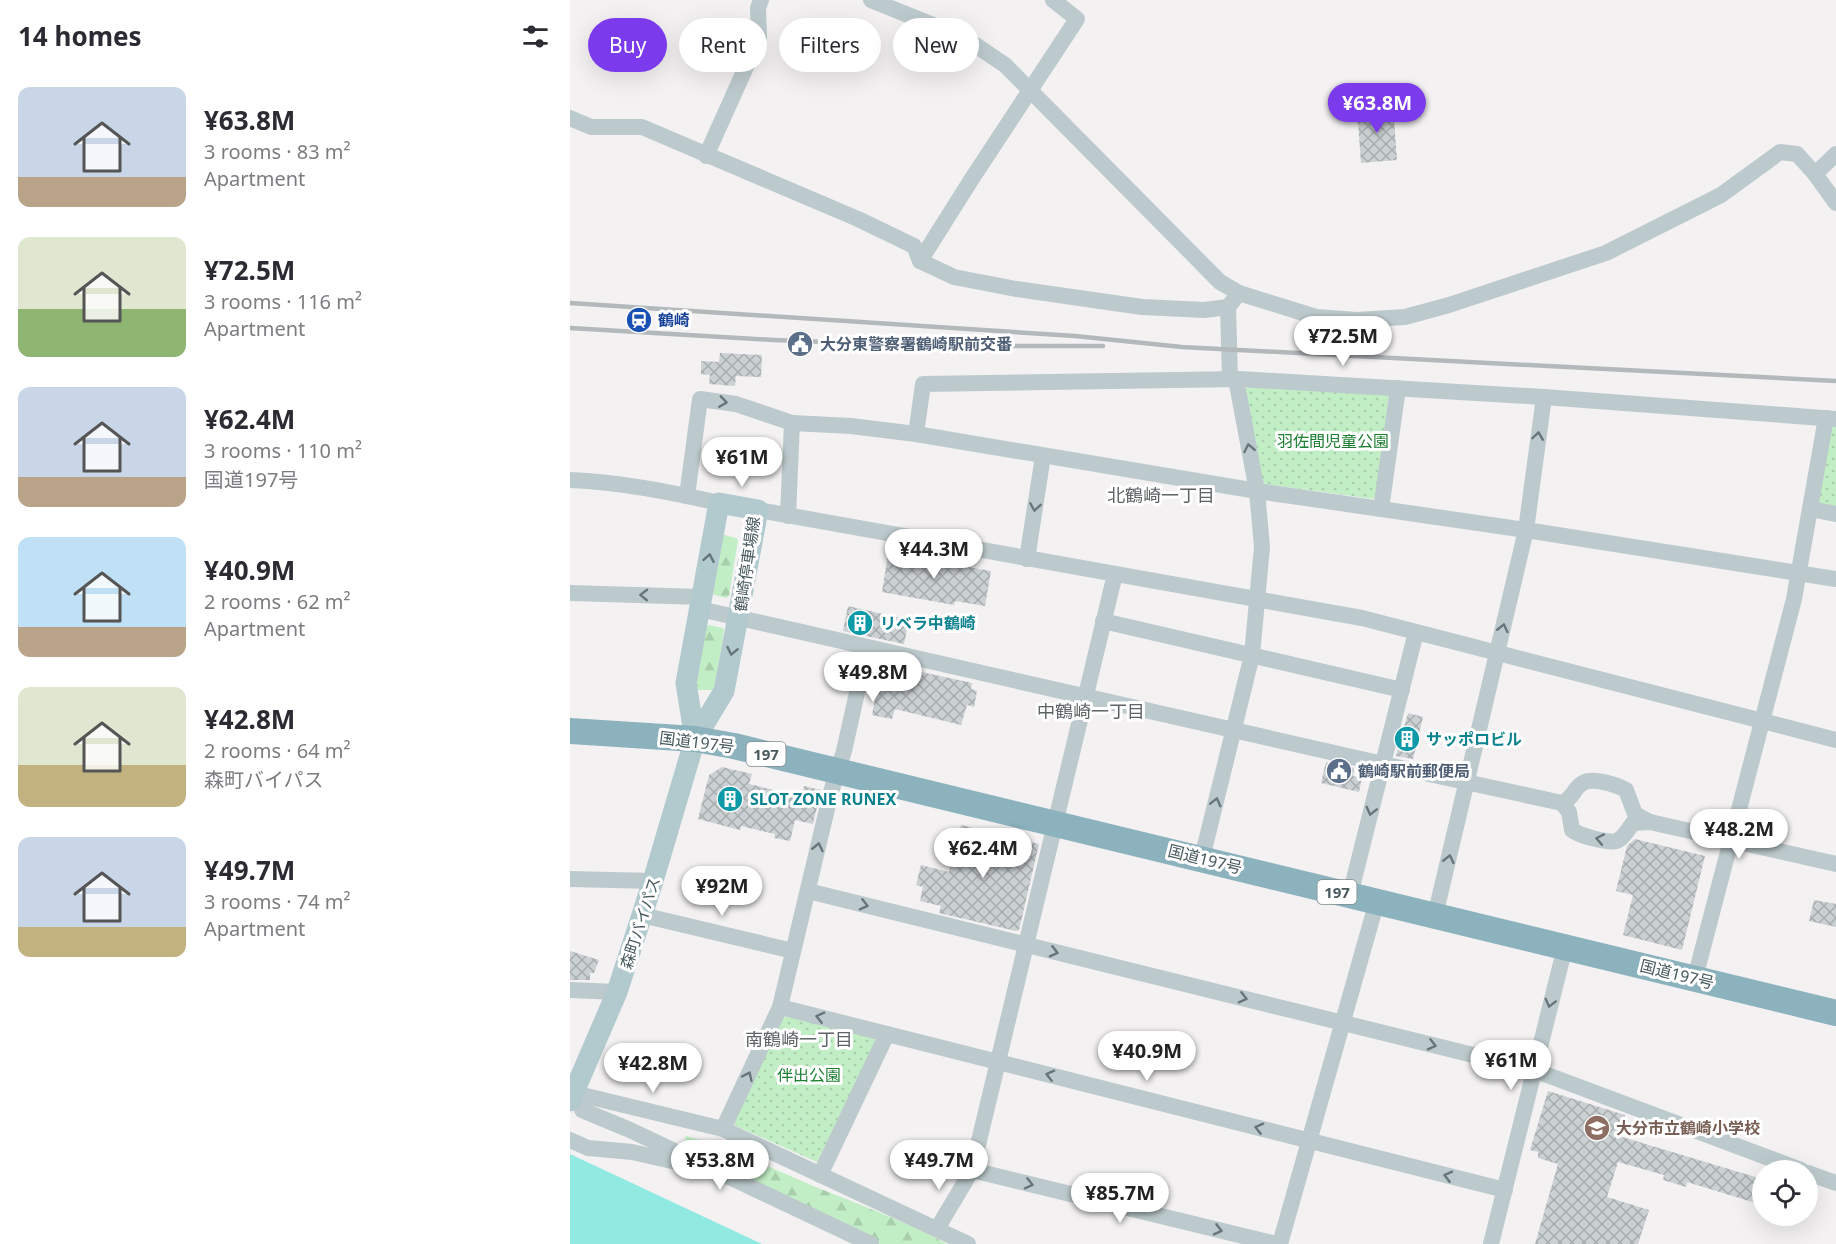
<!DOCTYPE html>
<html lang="en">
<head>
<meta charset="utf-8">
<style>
  :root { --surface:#fff; --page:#f7f7f7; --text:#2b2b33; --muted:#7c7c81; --accent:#7c3aed }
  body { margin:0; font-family:"Noto Sans","Noto Sans JP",sans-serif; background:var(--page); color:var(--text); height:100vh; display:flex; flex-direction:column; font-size:22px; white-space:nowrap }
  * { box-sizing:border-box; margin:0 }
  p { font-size:20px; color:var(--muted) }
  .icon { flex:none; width:33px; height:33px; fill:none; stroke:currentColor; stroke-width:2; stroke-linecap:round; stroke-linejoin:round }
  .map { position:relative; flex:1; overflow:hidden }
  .sheet { display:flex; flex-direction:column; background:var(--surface); width:570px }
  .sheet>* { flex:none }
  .hud { position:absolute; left:18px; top:18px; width:570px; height:54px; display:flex; gap:12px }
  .buttons { position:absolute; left:1182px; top:1160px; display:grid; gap:12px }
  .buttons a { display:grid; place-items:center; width:66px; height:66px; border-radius:50%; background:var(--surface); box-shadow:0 6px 24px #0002; font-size:30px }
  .price { position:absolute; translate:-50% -51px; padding:0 14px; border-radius:21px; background:#fff; color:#222; font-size:20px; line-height:39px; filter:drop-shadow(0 2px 3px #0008) }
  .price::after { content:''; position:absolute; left:50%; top:36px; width:18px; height:14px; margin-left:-9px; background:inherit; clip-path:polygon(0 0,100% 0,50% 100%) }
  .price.active { background:var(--accent); color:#fff }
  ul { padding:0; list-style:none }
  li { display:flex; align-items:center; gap:18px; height:150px; padding:0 18px }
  li span { display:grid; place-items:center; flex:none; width:168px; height:120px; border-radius:12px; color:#555 }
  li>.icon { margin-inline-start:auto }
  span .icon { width:72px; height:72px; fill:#fffc; stroke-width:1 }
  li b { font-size:26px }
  h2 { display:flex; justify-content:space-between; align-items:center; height:72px; padding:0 18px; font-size:26px }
  .chip { padding:0 21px; border-radius:27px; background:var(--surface); box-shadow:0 6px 24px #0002; font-size:21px; line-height:54px }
  .chip.active { background:var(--accent); color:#fff }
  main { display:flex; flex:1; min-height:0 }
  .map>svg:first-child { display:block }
</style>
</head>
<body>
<main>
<section class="sheet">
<h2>14 homes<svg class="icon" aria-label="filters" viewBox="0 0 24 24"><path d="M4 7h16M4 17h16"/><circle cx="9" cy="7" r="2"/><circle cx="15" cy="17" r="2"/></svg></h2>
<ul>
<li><span style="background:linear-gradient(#c9d6e8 75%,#b9a48a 0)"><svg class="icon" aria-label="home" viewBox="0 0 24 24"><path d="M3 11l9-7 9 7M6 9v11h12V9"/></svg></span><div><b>¥63.8M</b><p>3 rooms · 83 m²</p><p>Apartment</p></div></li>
<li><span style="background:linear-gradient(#dfe7d0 60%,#8fb573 0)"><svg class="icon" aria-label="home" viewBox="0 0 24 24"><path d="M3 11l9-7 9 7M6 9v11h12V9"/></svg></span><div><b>¥72.5M</b><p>3 rooms · 116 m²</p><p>Apartment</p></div></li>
<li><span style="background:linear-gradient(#c9d6e8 75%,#b9a48a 0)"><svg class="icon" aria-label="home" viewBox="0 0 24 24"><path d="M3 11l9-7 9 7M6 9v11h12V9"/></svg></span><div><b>¥62.4M</b><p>3 rooms · 110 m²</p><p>国道197号</p></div></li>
<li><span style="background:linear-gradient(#bfe0f5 75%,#b9a48a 0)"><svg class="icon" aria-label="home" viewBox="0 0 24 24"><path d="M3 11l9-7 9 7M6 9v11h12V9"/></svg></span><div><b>¥40.9M</b><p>2 rooms · 62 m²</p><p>Apartment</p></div></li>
<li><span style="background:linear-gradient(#dfe7d0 65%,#c2b280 0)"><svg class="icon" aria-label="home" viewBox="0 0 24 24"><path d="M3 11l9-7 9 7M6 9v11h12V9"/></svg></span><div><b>¥42.8M</b><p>2 rooms · 64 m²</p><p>森町バイパス</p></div></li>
<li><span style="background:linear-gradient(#c9d6e8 75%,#c2b280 0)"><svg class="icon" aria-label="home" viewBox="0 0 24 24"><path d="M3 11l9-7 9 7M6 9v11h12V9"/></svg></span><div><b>¥49.7M</b><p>3 rooms · 74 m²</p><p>Apartment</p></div></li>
</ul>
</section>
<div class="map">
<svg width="1266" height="1244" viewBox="0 0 1266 1244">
  <defs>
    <pattern id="forest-firs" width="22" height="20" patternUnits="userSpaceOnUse" patternTransform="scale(1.5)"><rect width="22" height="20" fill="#c2eec6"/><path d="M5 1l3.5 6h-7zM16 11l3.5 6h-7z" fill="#a8ceac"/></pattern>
    <pattern id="park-dots" width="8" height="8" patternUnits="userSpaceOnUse" patternTransform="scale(1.5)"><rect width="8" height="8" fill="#c2eec6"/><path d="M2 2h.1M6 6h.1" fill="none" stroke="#a8ceac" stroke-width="1.8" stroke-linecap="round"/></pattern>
    <pattern id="building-cross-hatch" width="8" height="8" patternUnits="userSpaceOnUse" patternTransform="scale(1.5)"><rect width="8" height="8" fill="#cbd0d3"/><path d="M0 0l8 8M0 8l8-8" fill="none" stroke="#a7acae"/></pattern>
  </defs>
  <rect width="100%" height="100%" fill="#f3f1f2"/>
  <g fill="url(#forest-firs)">
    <path d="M154,535L166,538L168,540L159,596L156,598L142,594L152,536Z"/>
    <path d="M139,625L153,628L154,631L144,690H128L126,685L136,627Z"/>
    <path d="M116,1136C160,1147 200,1168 241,1185C287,1204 334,1220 377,1244H310L195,1187L129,1158L113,1145Z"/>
  </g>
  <g fill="url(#park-dots)">
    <path d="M679,385L819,391L809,495L803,499L695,484L691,479L676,389Z"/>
    <path d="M1266,424V510L1247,502L1260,429Z"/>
    <path d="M217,1016L304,1038L307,1044L247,1162L166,1126L163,1121L210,1020Z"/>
  </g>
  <path fill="#91eae2" d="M0,1154L192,1244H0Z"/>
  <g fill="url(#building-cross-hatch)">
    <path d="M823,106L827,160L791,163L787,108Z"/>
    <path d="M150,353L192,355L191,377L166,376L165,386L139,384L140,375L131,374V361L149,362Z"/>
    <path d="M319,548L354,554L353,559L421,571L415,606L385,601L384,605L312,592Z"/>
    <path d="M278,606L339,620L334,644L273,631Z"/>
    <path d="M306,662L402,683L401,689L407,691L404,707L397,705L391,725L325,709L322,719L302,715L308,683L303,682V678Z"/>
    <path d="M838,713L853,717L843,759L826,756Z"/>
    <path d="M756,762L784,768L783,776L792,778L789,792L751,783Z"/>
    <path d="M152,767L182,774L179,784L208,791L232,797L234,786L251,790L243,824L225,820L220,841L204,838L205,834L171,826L170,830L128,819L139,775Z"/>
    <path d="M391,825L469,844L449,930L446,931L369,913L371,906L350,901L353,887L346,885L351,865L379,872Z"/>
    <path d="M1065,839L1135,856L1112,950L1053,935L1063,895L1046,891L1057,846Z"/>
    <path d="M1244,900L1266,904V927L1239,921Z"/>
    <path d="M0,951L29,960L24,973H20V980H0Z"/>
    <path d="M978,1091L1055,1115L1049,1136L1192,1179V1205L1117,1182L1116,1187L1093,1180L1094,1175L1048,1162L1037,1197L1079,1210L1068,1244H965L988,1164L968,1158V1152L960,1150Z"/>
  </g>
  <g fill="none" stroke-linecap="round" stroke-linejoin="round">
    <g stroke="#bdcacd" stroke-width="16">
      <path d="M301,0L395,38L435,65L650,282L669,293L746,317L787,320L835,317L879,305L1036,253L1151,195L1210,152L1227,154L1245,174L1266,203"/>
      <path d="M0,118L21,127H72L288,219L344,246L350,261L384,277L446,289L572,307L634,310L658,307L669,293"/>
      <path d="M136,156L189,38L188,8L191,0"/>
      <path d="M1245,174L1266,154"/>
      <path d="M350,261L403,177L507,19L483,0"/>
      <path d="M658,307L660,379"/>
      <path d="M222,423L281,426L346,434L687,491L956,530L1266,579"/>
      <path d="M346,434L353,384L670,379L974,397L1266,419"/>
      <path d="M0,480C50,482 100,492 149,503"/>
      <path d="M117,496L130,399L166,404L222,423L218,516"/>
      <path d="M811,509L828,388"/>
      <path d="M1240,509L1266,514"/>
      <path d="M188,510L792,618L1266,740"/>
      <path d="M457,559L473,456"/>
      <path d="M0,593L132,597"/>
      <path d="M130,609L813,764L992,803C1005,797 1004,787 1013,783C1023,777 1047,785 1056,790L1065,814L1080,822"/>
      <path d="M533,621L832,690"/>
      <path d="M992,803L999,812L1002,830C1010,836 1037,843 1046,841C1053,839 1059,828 1063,823L1080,822L1266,864"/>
      <path d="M632,858L682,655L692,547L687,491L666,379"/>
      <path d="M0,879L83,881"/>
      <path d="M238,891L964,1070L1231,1170"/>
      <path d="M780,895L846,632"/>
      <path d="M72,915L223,951"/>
      <path d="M865,916L956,530L974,397"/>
      <path d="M1125,978L1224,599L1256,418"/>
      <path d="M0,990L47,992"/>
      <path d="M210,1007L935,1190"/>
      <path d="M4,1093L153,1129L398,1244"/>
      <path d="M12,1110L60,1130L301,1244"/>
      <path d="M153,1129L210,1007L261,792L274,751L297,648"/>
      <path d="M0,1140L18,1148L62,1152L115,1164"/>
      <path d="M402,1170L706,1244"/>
      <path d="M1238,1173L1266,1183"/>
      <path d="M250,1175L317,1034"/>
      <path d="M367,1229L402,1170L545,574"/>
      <path d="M710,1244L807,901"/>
      <path d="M921,1244L995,947"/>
    </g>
    <path stroke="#b2c9ce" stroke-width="21" d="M0,1101L47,992L83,881L125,739L154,691L188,510L149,503L116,683L125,739"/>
    <path stroke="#8bb2bd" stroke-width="26" d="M0,731L125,739L164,746L1266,1013"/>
    <g stroke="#b3b8bb" stroke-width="4.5">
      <path d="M0,303L505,336L612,347L1266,381"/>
      <path d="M0,328L204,340L360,346H533"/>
    </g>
  </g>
  <defs><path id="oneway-chevron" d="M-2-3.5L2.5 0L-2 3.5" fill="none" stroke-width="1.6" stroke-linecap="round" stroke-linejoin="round" transform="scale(1.5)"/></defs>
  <g stroke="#66767a">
    <use href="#oneway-chevron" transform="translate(153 402) rotate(8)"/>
    <use href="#oneway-chevron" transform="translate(968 436) rotate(-82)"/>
    <use href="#oneway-chevron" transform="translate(679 448) rotate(-101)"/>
    <use href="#oneway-chevron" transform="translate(465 507) rotate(99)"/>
    <use href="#oneway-chevron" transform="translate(74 595) rotate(-179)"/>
    <use href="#oneway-chevron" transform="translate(933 628) rotate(-77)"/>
    <use href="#oneway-chevron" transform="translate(646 802) rotate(-76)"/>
    <use href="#oneway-chevron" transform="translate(801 811) rotate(104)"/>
    <use href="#oneway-chevron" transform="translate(1030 839) rotate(-169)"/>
    <use href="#oneway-chevron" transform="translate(248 847) rotate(-77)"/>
    <use href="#oneway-chevron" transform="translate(879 859) rotate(-77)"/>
    <use href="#oneway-chevron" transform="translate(294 905) rotate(14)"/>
    <use href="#oneway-chevron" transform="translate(484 952) rotate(14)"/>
    <use href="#oneway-chevron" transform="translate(673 998) rotate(14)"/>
    <use href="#oneway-chevron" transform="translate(980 1003) rotate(104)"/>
    <use href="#oneway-chevron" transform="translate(250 1017) rotate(-166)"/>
    <use href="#oneway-chevron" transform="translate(862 1045) rotate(14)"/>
    <use href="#oneway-chevron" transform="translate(480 1075) rotate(-166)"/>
    <use href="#oneway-chevron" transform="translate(178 1076) rotate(-65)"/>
    <use href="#oneway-chevron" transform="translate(689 1128) rotate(-166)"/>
    <use href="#oneway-chevron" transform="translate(878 1176) rotate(-166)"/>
    <use href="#oneway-chevron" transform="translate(459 1184) rotate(14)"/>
    <use href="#oneway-chevron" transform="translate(648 1230) rotate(14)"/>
  </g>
  <g stroke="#63767a">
    <use href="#oneway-chevron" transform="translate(139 558) rotate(-80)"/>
    <use href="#oneway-chevron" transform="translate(162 651) rotate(102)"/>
  </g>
  <defs>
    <g id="station-disc" transform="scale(1.35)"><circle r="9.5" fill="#1a4fb4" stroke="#fff"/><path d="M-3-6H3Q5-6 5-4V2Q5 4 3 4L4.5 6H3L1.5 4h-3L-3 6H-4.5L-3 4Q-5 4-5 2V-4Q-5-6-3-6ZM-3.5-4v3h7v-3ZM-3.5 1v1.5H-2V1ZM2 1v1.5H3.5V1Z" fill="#fff"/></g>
    <g id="civic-disc" transform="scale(1.35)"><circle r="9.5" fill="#5c6f8a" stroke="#fff"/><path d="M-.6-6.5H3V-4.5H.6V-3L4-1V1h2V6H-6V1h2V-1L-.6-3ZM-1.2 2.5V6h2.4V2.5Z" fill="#fff"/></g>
    <g id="building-disc" transform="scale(1.35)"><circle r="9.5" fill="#0f9aa8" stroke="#fff"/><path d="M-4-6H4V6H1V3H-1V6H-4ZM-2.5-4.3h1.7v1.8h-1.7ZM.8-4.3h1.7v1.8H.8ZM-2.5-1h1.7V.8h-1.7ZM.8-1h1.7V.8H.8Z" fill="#fff"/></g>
    <g id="school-disc" transform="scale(1.35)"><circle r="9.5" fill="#8d6e63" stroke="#fff"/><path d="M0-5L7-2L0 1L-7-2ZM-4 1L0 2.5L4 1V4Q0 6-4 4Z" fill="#fff"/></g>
  </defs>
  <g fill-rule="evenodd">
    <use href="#station-disc" x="69" y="320"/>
    <use href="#civic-disc" x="230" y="344"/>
    <use href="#building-disc" x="290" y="623"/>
    <use href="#building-disc" x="837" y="739"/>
    <use href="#civic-disc" x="769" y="771"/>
    <use href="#building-disc" x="160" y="799"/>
    <use href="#school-disc" x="1027" y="1128"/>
  </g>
  <g text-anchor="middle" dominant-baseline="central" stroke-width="6" stroke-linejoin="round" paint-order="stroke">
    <g fill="#fff" stroke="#808c8e" stroke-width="1.5">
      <rect x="176.5" y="742" width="39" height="24" rx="4.5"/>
      <rect x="747.5" y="880" width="39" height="24" rx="4.5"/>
    </g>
    <g font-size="15" font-weight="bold" fill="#495a5e">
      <text x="196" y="754">197</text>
      <text x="767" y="892">197</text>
    </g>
    <g font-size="16" font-weight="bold" fill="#164399" stroke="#fff" text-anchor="start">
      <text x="88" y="320">鶴崎</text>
    </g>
    <g font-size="16" font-weight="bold" fill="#4e5e75" stroke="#fff" text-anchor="start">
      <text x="250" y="344">大分東警察署鶴崎駅前交番</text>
      <text x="788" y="771">鶴崎駅前郵便局</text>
    </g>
    <g font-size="16" fill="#1b7e30" stroke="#fff">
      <text x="763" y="441">羽佐間児童公園</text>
      <text x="239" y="1075">伴出公園</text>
    </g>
    <g font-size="16" fill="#495a5e" stroke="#fff">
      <text transform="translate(177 564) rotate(-82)">鶴崎停車場線</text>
      <text transform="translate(127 742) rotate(7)">国道197号</text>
      <text transform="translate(635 859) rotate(14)">国道197号</text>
      <text transform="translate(70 923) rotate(-72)">森町バイパス</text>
      <text transform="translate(1107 974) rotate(14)">国道197号</text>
    </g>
    <g font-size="16" font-weight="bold" fill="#0d838f" stroke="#fff" text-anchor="start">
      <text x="310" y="623">リベラ中鶴崎</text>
      <text x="856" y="739">サッポロビル</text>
      <text x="180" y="799">SLOT ZONE RUNEX</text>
    </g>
    <g font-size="16" font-weight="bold" fill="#785e54" stroke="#fff" text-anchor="start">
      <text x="1046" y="1128">大分市立鶴崎小学校</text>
    </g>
    <g font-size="18" fill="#5e6466" stroke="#fff">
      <text x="591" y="495">北鶴崎一丁目</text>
      <text x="521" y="711">中鶴崎一丁目</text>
      <text x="229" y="1039">南鶴崎一丁目</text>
    </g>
  </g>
</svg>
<div class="buttons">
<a><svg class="icon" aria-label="locate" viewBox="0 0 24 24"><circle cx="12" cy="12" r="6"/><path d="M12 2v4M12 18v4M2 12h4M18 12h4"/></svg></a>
</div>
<b class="price active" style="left:807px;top:134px">¥63.8M</b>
<b class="price" style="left:773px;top:367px">¥72.5M</b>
<b class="price" style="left:172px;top:488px">¥61M</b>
<b class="price" style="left:364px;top:580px">¥44.3M</b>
<b class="price" style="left:303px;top:703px">¥49.8M</b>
<b class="price" style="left:1169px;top:860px">¥48.2M</b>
<b class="price" style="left:413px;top:879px">¥62.4M</b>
<b class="price" style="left:152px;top:917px">¥92M</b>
<b class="price" style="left:577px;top:1082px">¥40.9M</b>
<b class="price" style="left:941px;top:1091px">¥61M</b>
<b class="price" style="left:83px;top:1094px">¥42.8M</b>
<b class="price" style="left:150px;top:1191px">¥53.8M</b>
<b class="price" style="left:369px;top:1191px">¥49.7M</b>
<b class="price" style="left:550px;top:1224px">¥85.7M</b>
<div class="hud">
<a class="chip active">Buy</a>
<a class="chip">Rent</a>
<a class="chip">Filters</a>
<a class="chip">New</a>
</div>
</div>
</main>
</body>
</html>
